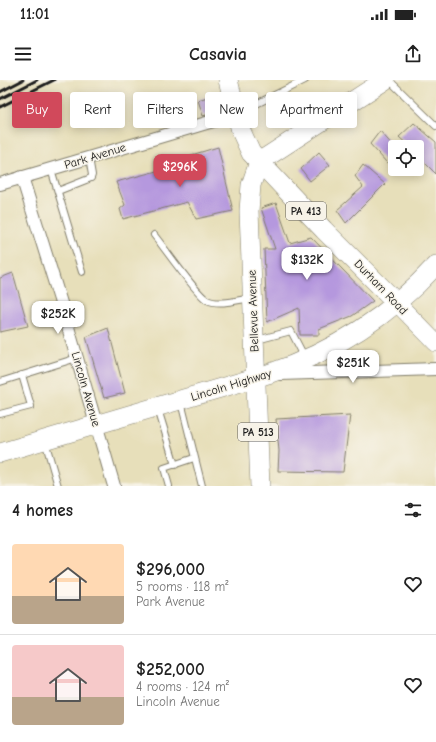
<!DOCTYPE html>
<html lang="en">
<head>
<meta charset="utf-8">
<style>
  :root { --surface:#fff; --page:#f2f2f2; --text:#222; --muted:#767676; --line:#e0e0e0; --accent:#d1495b }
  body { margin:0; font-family:"Comic Neue",sans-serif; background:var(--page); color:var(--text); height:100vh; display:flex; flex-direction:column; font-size:15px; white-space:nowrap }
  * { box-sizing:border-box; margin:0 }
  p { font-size:13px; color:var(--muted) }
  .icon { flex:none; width:22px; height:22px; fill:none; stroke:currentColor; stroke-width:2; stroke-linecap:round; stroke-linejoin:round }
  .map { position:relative; height:406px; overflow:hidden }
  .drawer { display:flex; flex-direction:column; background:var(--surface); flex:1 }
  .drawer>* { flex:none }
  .top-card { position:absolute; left:12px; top:12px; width:412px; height:36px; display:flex; gap:8px }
  .tools { position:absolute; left:388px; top:60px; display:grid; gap:8px }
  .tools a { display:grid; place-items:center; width:36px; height:36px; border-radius:4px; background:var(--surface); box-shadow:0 2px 10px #0003; font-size:20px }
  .price { position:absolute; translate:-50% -34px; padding:0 9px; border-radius:8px; background:#fff; color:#222; font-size:13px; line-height:26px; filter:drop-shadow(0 1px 2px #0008) }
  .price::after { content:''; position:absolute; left:50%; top:24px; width:12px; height:9px; margin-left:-6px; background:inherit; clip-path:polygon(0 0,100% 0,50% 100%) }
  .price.current { background:var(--accent); color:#fff }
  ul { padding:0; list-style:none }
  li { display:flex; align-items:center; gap:12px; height:100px; padding:0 12px }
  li+li { border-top:1px solid var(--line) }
  li span { display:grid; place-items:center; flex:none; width:112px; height:80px; border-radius:4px; color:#555 }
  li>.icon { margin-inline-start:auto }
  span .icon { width:48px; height:48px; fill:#fffc; stroke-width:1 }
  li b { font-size:17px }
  h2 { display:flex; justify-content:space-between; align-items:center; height:48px; padding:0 12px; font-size:17px }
  .pill { padding:0 14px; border-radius:4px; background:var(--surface); box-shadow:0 2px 10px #0003; font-size:14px; line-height:36px }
  .pill.current { background:var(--accent); color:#fff }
  .status { display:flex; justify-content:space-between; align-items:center; height:28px; padding:0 20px; background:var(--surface); direction:ltr }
  .status svg { height:11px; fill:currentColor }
  header { display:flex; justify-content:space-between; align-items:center; height:52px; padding:0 12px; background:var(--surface); font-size:18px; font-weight:600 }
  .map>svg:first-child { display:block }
</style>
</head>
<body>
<div class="status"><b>11:01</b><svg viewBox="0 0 49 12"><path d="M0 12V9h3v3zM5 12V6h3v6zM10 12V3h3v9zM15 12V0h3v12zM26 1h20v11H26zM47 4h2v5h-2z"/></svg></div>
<header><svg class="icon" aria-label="menu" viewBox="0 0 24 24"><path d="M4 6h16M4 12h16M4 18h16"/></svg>Casavia<svg class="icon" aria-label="share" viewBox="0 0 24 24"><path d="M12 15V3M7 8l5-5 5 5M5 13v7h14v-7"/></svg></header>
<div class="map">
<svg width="436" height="406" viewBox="0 0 436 406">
  <rect width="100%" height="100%" fill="#f7f3e8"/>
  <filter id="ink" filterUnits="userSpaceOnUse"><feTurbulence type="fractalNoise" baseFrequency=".025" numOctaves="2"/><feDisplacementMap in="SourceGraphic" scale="8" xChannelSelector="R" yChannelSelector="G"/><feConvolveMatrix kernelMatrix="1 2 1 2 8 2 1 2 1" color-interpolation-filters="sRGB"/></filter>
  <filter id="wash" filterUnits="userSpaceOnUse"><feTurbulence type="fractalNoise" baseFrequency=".012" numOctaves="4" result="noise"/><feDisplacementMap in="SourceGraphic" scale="16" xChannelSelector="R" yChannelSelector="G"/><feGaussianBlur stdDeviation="0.9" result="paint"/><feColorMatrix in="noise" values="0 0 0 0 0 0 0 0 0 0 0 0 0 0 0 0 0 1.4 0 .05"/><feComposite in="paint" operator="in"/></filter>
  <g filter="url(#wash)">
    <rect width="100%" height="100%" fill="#e7dfba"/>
    <g id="blocks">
      <g fill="#b598de">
        <path d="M214,15L219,31L203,36L198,20Z"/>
        <path d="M414,43L436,62V94L417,75V67H410L399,57Z"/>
        <path d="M380,51L395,68V92L370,64Z"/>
        <path d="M218,67L233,131L196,139L187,122L123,139L120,129L125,125L116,102L179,85L178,79Z"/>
        <path d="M319,72L330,85L310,101L301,89Z"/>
        <path d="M363,85L385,104L346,143L337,130L363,107L355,96Z"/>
        <path d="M276,123L290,163L311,157L373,221L352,236L319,249V255H300L299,228L267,242L264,169H275L261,128Z"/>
        <path d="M13,193L28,246L0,252V198Z"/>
        <path d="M108,248L125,313L104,318L86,257Z"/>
        <path d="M350,335L343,392L278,391L279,371L276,339Z"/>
      </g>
    </g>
  </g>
  <g filter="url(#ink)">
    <use href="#blocks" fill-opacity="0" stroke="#827e6b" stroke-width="1"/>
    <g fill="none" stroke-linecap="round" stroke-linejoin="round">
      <g stroke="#827e6b" stroke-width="8">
        <g id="lane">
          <path d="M389,0L436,46"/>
          <path d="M238,33L305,0"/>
          <path d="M51,89L82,192"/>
          <path d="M58,111L91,98L92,95L89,78"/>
          <path d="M154,155C164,167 196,214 207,220C219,226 238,220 251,218"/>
          <path d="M257,260L291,251L305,278"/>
          <path d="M0,302L77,278"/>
          <path d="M181,322L202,406"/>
          <path d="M158,329L175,385"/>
          <path d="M0,334L31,326L22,295"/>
          <path d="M45,361L58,406"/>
          <path d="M169,406L164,388L194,378"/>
        </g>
      </g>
      <g stroke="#827e6b" stroke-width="14">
        <g id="street">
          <path d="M22,97L61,223L114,406"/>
          <path d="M0,104L237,34"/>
          <path d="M280,294L436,289"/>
        </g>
      </g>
      <g stroke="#827e6b" stroke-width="18">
        <path id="secondary" d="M397,223L436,263"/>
      </g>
      <g stroke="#827e6b" stroke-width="20">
        <g id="primary">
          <path d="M228,0L241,51L251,73L324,150L397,223"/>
          <path d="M259,82L251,105L249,131L260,406"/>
          <path d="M259,82L385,0"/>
          <path d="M0,373L268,294C333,272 390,236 436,185"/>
        </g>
      </g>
      <use href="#lane" stroke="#fff" stroke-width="6"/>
      <use href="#street" stroke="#fff" stroke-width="12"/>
      <use href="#secondary" stroke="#fff" stroke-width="17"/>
      <use href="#primary" stroke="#fff" stroke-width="19"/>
      <g stroke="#1c1c1c" stroke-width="3">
        <path d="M0,12L23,0"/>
        <path d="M0,19L37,0"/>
        <path d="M0,27L54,0"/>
      </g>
    </g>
  </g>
  <g text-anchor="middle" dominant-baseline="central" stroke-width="3" stroke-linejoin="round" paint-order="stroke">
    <g fill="#f7f3e8" stroke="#5e5c59" stroke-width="1">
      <rect x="286" y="122" width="40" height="18" rx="3"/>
      <rect x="238" y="343" width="40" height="18" rx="3"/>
    </g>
    <g font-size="11" font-weight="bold" fill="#1c1c1c">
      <text x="306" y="131">PA 413</text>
      <text x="258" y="352">PA 513</text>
    </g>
    <g font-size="12" fill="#1c1c1c" stroke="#f7f3e8">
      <text transform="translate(95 76) rotate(-17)">Park Avenue</text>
      <text transform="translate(381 207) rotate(46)">Durham Road</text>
      <text transform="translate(253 231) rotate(-92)">Bellevue Avenue</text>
      <text transform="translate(231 305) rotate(-17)">Lincoln Highway</text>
      <text transform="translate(86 309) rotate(74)">Lincoln Avenue</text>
    </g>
  </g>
</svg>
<div class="tools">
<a><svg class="icon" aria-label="locate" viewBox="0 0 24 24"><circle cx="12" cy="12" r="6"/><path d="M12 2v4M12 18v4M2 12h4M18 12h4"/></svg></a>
</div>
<b class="price current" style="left:180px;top:108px">$296K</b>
<b class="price" style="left:307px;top:201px">$132K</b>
<b class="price" style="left:58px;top:255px">$252K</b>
<b class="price" style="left:353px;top:304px">$251K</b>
<div class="top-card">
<a class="pill current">Buy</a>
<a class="pill">Rent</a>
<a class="pill">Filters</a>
<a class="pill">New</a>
<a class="pill">Apartment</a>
</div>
</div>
<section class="drawer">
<h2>4 homes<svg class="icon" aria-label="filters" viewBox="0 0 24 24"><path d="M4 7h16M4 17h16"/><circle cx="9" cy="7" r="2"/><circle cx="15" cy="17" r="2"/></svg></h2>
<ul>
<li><span style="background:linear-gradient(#ffd9b3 65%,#b9a48a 0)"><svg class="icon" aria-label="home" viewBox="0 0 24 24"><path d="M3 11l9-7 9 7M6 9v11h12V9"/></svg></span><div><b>$296,000</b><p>5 rooms · 118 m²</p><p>Park Avenue</p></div><svg class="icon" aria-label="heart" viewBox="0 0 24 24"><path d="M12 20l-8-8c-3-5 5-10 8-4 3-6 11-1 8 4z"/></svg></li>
<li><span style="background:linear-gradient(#f6c9c9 65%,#b9a48a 0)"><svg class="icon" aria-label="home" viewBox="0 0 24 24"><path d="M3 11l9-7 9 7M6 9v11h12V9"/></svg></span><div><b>$252,000</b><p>4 rooms · 124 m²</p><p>Lincoln Avenue</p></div><svg class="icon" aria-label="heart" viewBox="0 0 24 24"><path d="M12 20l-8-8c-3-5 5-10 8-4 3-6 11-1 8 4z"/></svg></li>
</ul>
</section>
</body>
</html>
